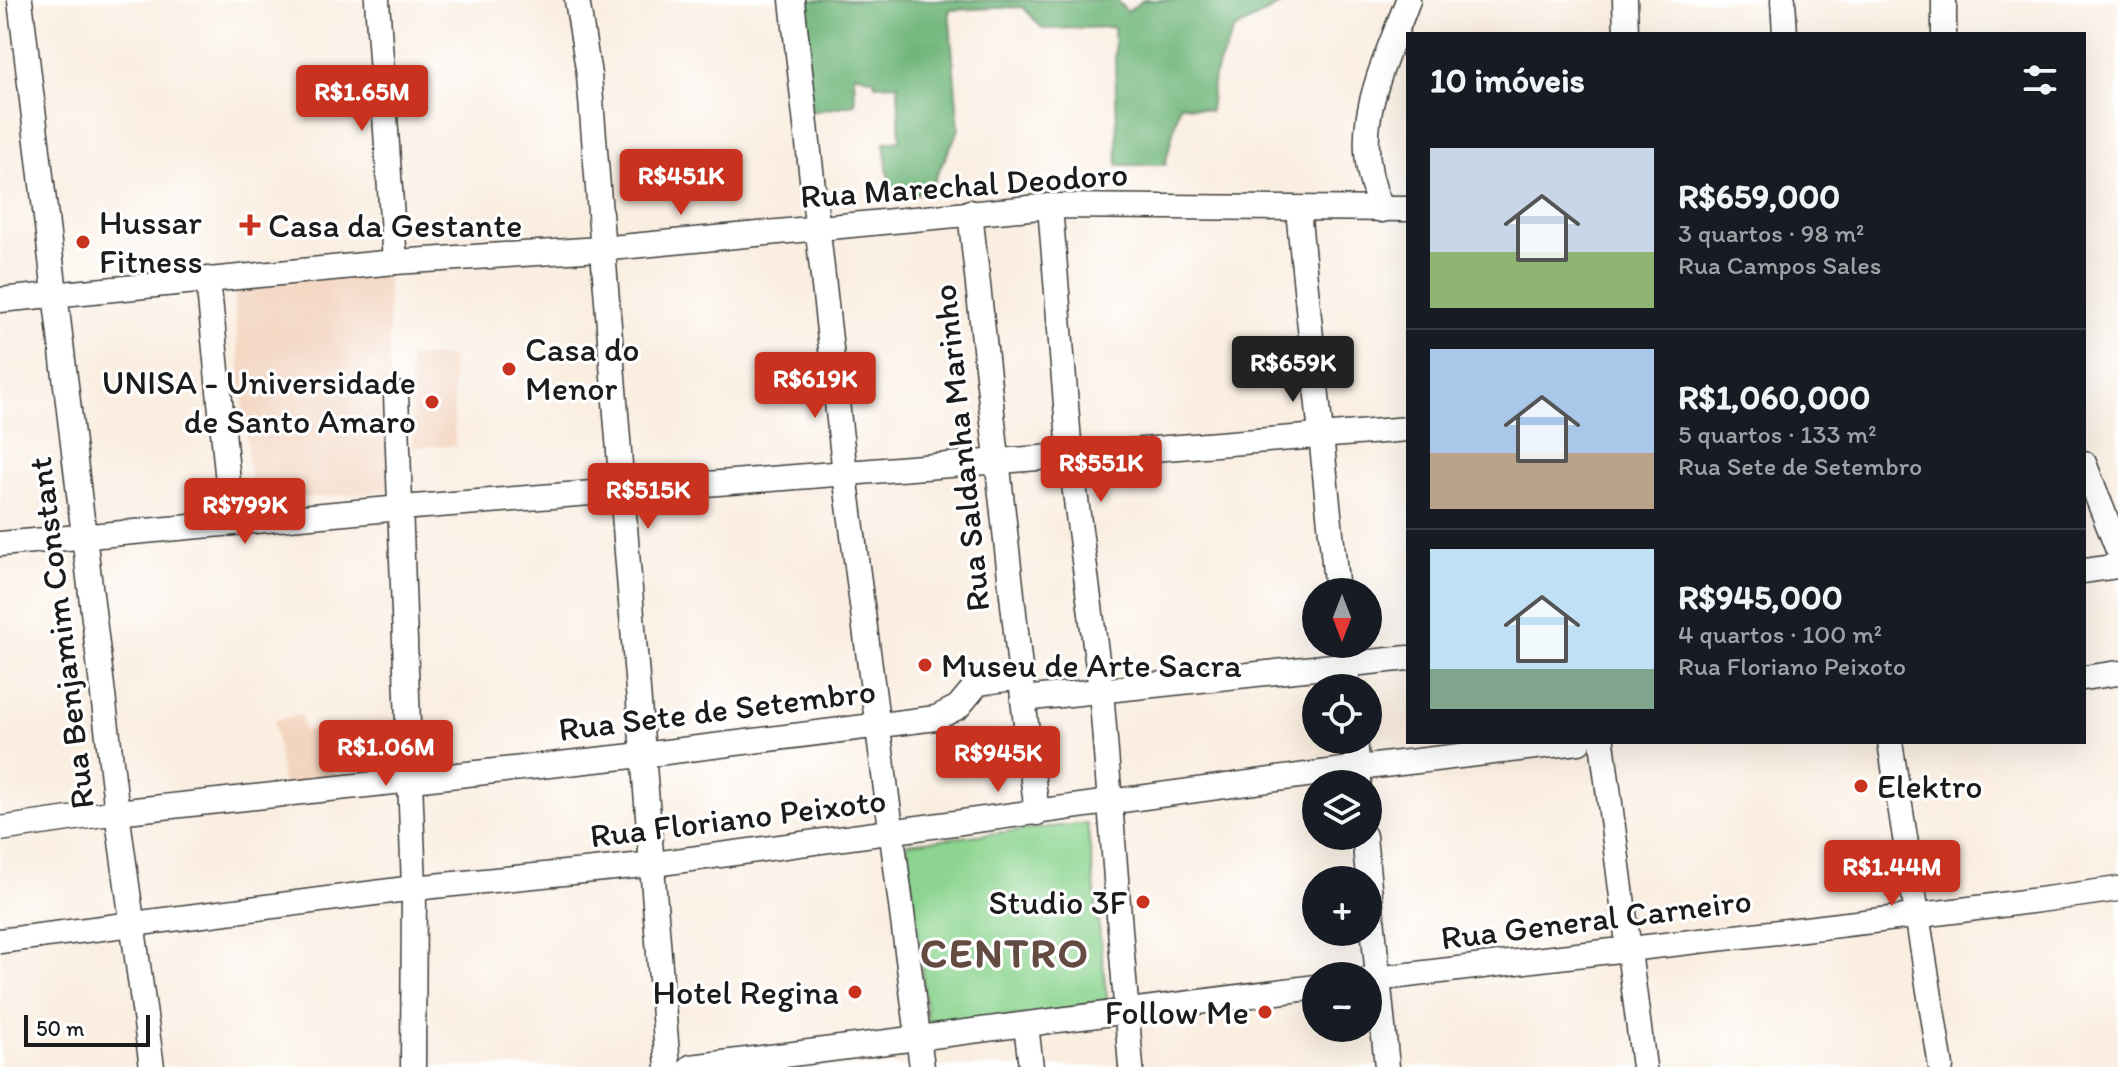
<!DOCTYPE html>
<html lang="pt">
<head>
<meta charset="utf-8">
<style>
  :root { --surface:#171b24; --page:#20242c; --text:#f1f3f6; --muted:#9ea1a6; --line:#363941; --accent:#c8321e }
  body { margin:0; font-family:Itim,sans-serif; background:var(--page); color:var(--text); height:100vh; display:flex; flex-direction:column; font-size:30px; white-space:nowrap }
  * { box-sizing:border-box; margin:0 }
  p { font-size:26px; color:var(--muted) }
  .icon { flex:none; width:44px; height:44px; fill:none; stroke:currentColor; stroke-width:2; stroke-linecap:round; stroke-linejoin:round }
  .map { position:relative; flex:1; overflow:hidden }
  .sheet { position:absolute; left:1406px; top:32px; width:680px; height:712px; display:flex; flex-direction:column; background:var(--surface); border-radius:0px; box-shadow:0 8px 32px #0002 }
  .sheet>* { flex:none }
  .needle { width:52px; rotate:180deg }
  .controls { position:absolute; left:1302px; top:578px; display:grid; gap:16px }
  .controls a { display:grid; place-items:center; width:80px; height:80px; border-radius:50%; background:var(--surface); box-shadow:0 8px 32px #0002; font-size:40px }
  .scale { position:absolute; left:24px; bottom:20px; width:126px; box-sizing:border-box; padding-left:8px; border:4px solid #1c1c1c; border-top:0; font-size:22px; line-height:28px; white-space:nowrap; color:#1c1c1c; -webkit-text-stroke:6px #fff; paint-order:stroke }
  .price { position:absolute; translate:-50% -68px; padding:0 18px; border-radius:8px; background:var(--accent); color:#fff; font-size:26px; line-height:52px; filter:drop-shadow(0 2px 4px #0008) }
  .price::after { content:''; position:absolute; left:50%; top:48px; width:24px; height:18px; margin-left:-12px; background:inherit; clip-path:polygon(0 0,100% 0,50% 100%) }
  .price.on { background:#222; color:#fff }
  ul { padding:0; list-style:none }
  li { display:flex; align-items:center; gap:24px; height:200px; padding:0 24px }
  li+li { border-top:2px solid var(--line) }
  li span { display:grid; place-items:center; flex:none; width:224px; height:160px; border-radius:0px; color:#555 }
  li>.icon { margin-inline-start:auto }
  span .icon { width:96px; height:96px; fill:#fffc; stroke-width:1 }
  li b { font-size:34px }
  h2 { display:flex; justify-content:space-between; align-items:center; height:96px; padding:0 24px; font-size:34px }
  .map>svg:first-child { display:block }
</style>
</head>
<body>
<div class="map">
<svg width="2118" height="1067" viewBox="0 0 2118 1067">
  <rect width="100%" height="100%" fill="#fff"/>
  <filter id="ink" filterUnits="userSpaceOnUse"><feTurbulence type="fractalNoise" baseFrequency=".0125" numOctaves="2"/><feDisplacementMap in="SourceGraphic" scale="16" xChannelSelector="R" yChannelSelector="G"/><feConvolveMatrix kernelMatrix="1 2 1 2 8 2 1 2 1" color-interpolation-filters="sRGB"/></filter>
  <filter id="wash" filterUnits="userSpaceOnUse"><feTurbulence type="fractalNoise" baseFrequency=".006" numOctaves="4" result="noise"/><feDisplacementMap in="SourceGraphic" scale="32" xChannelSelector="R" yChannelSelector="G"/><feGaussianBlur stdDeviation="1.8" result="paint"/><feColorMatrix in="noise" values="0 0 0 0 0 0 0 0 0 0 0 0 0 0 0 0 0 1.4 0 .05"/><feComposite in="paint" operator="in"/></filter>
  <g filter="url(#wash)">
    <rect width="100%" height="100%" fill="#faeee1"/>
    <g fill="#f3d4bf">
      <path d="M387,267L393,491L252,502L232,280Z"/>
      <path d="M452,356L455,446L413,447L409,357Z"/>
      <path d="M301,715L304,731L328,726L335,781L283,788L274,720Z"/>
    </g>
    <path fill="#8cd48f" stroke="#547856" stroke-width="2" d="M1087,823L1108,1006L928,1026L907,843Z"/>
    <path fill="#71b67a" stroke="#46694b" stroke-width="2" d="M804,0H1117L1127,12L1143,0H1289L1234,30L1214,76L1210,111L1180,104L1165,165H1118L1114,27L1043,29L1023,7L949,10L959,129L929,191L891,198L884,142L900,140L898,84L875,85L874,79L854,74L855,104L810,112Z"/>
  </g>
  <g filter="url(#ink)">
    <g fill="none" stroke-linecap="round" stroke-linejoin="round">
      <g stroke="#3d3c3a" stroke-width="27">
        <g id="minor">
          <path d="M20,0L117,812L152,1067"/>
          <path d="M377,0L395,262"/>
          <path d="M577,0L589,75L668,1067"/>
          <path d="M792,0L845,474L922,1067"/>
          <path d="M1625,0L1626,34"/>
          <path d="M1783,0L1785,34"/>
          <path d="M1944,0V34"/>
          <path d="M1050,206L1070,454L1101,690L1131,1067"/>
          <path d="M1298,210L1337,592"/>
          <path d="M1382,210C1346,132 1381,74 1408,0"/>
          <path d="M970,212L1021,677"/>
          <path d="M208,279L232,523"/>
          <path d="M0,300L395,262L600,249L1050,206L1408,209"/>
          <path d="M396,394L414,888L413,1067"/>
          <path d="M2084,463L2118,550"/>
          <path d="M0,544L401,508L1408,429"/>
          <path d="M2084,571L2118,566"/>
          <path d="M1343,644L1348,688"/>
          <path d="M2084,678L2118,673"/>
          <path d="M1023,699L1037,813"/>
          <path d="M1355,740L1359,781"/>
          <path d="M1602,742L1644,1067"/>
          <path d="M1890,742L1941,1067"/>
          <path d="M0,829L117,812L642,755L936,718L958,707L978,683L1021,677L1023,699L1408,658"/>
          <path d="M1364,836L1387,1067"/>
          <path d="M0,941L414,888L654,864L1358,768L1579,742"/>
          <path d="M1368,980C1618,948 1869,925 2118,889"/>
          <path d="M1026,1025L1031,1067"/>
          <path d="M691,1067L1316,987"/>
        </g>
      </g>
      <use href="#minor" stroke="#fff" stroke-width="24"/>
    </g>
  </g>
  <g fill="#c8321e" stroke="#fff" stroke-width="3">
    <path d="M246 213h8v8h8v8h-8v8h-8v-8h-8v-8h8z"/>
    <circle cx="83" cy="242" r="8"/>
    <circle cx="509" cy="369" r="8"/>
    <circle cx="432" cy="402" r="8"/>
    <circle cx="925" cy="665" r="8"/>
    <circle cx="1861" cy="786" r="8"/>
    <circle cx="1143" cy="902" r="8"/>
    <circle cx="855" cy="992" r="8"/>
    <circle cx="1265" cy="1012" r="8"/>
  </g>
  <g text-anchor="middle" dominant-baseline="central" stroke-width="6" stroke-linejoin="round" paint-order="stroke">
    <g font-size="34" fill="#1c1c1c" stroke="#fff">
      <text transform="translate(964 185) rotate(-4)">Rua Marechal Deodoro</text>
      <text transform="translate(961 448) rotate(-96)">Rua Saldanha Marinho</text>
      <text transform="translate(61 633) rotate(-97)">Rua Benjamim Constant</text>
      <text transform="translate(717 710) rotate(-7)">Rua Sete de Setembro</text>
      <text transform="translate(738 818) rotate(-7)">Rua Floriano Peixoto</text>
      <text transform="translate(1596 919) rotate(-7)">Rua General Carneiro</text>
    </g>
    <g font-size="34" fill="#1c1c1c" stroke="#fff" text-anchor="start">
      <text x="99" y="222">Hussar<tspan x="99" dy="39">Fitness</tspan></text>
      <text x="268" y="225">Casa da Gestante</text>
      <text x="525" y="349">Casa do<tspan x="525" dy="39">Menor</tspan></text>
      <text x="416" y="382" text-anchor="end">UNISA - Universidade<tspan x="416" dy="39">de Santo Amaro</tspan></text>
      <text x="941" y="665">Museu de Arte Sacra</text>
      <text x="1877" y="786">Elektro</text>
      <text x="1127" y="902" text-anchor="end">Studio 3F</text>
      <text x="839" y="992" text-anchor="end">Hotel Regina</text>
      <text x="1249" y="1012" text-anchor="end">Follow Me</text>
    </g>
    <g font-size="42" font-weight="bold" letter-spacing="2" fill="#634b41" stroke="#fff">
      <text x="1005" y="952">CENTRO</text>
    </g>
  </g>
</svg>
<div class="controls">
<a><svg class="needle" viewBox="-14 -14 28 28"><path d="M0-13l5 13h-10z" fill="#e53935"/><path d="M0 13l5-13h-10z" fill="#9ea1a6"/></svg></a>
<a><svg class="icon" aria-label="locate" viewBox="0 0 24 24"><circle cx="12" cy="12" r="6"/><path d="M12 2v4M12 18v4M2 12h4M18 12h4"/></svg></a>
<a><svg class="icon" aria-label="layers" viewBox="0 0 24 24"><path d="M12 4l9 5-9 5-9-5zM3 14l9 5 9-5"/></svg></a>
<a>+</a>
<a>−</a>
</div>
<div class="scale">50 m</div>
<b class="price" style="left:362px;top:133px">R$1.65M</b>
<b class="price" style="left:681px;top:217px">R$451K</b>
<b class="price on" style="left:1293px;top:404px">R$659K</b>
<b class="price" style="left:815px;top:420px">R$619K</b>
<b class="price" style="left:1101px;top:504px">R$551K</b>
<b class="price" style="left:648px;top:531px">R$515K</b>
<b class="price" style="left:245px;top:546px">R$799K</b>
<b class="price" style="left:386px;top:788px">R$1.06M</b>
<b class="price" style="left:998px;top:794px">R$945K</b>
<b class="price" style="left:1892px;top:908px">R$1.44M</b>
<section class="sheet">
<h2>10 imóveis<svg class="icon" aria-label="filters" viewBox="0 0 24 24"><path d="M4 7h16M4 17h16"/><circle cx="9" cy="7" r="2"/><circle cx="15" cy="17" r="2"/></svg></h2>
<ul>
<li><span style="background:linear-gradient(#c9d6e8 65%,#8fb573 0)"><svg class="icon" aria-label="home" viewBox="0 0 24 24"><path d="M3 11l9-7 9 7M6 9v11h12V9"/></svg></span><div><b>R$659,000</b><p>3 quartos · 98 m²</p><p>Rua Campos Sales</p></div></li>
<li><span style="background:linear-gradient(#a9c7e8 65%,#b9a48a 0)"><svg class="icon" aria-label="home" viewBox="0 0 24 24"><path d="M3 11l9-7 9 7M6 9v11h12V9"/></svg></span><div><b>R$1,060,000</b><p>5 quartos · 133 m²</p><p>Rua Sete de Setembro</p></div></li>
<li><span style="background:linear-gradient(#bfe0f5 75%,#7fa58c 0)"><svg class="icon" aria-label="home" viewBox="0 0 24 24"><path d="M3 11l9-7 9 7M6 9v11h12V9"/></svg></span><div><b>R$945,000</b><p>4 quartos · 100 m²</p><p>Rua Floriano Peixoto</p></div></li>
</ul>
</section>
</div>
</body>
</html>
